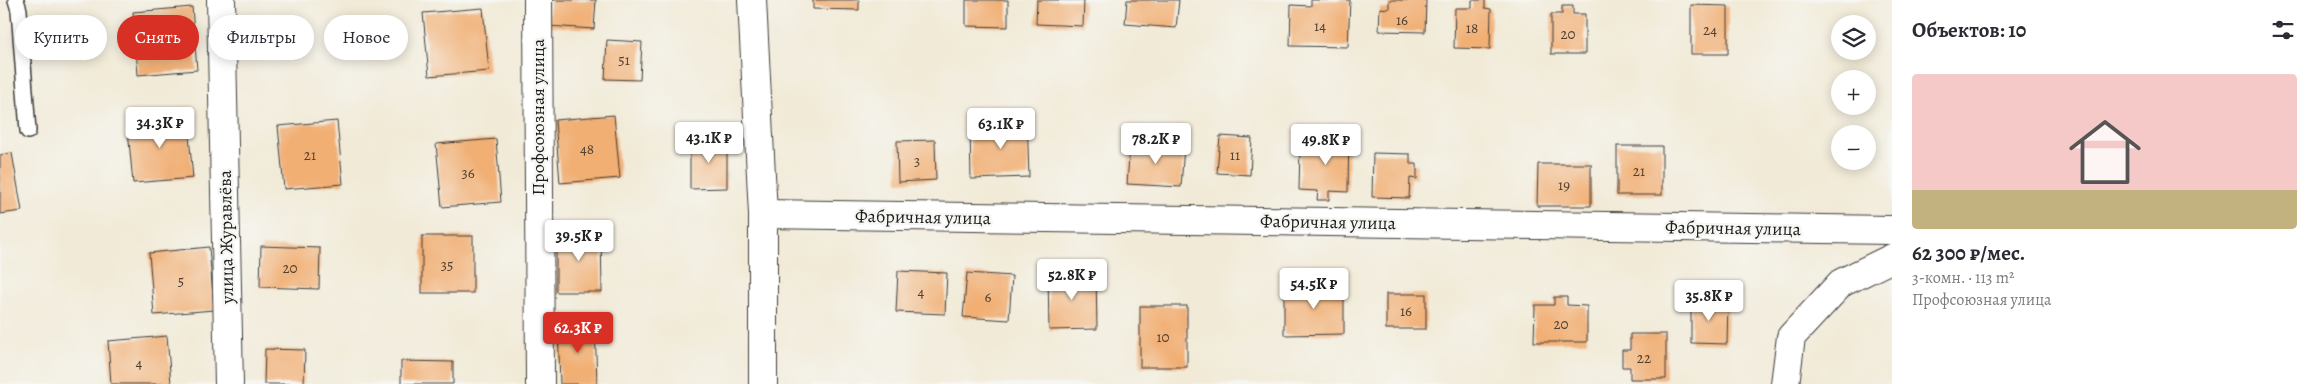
<!DOCTYPE html>
<html lang="ru">
<head>
<meta charset="utf-8">
<style>
  :root { --surface:#fff; --page:#f2f2f3; --text:#2b2b33; --muted:#7c7c81; --accent:#d93025 }
  body { margin:0; font-family:Alegreya,serif; background:var(--page); color:var(--text); height:100vh; display:flex; flex-direction:column; font-size:19px; white-space:nowrap }
  * { box-sizing:border-box; margin:0 }
  p { font-size:16px; color:var(--muted) }
  .icon { flex:none; width:28px; height:28px; fill:none; stroke:currentColor; stroke-width:2; stroke-linecap:round; stroke-linejoin:round }
  .map { position:relative; flex:1; overflow:hidden }
  .sheet { display:flex; flex-direction:column; background:var(--surface); width:425px }
  .sheet>* { flex:none }
  .guide { position:absolute; left:15px; top:15px; width:475px; height:45px; display:flex; gap:10px }
  .controls { position:absolute; left:1831px; top:15px; display:grid; gap:10px }
  .controls a { display:grid; place-items:center; width:45px; height:45px; border-radius:50%; background:var(--surface); box-shadow:0 2px 12px #0003; font-size:25px }
  .price { position:absolute; translate:-50% -42px; padding:0 11px; border-radius:5px; background:#fff; color:#222; font-size:16px; line-height:32px; filter:drop-shadow(0 1px 2px #0008) }
  .price::after { content:''; position:absolute; left:50%; top:30px; width:15px; height:11px; margin-left:-8px; background:inherit; clip-path:polygon(0 0,100% 0,50% 100%) }
  .price.on { background:var(--accent); color:#fff }
  ul { padding:0; list-style:none }
  li { display:grid; align-content:center; gap:10px; height:265px; padding:0 20px }
  li span { display:grid; place-items:center; height:155px; border-radius:5px; color:#555 }
  li>.icon { margin-inline-start:auto }
  span .icon { width:90px; height:90px; fill:#fffc; stroke-width:1 }
  li b { font-size:21px }
  h2 { display:flex; justify-content:space-between; align-items:center; height:60px; padding:0 20px; font-size:21px }
  .chip { padding:0 18px; border-radius:22px; background:var(--surface); box-shadow:0 2px 12px #0003; font-size:18px; line-height:45px }
  .chip.on { background:var(--accent); color:#fff }
  main { display:flex; flex:1; min-height:0 }
  .map>svg:first-child { display:block }
</style>
</head>
<body>
<main>
<div class="map">
<svg width="1892" height="384" viewBox="0 0 1892 384">
  <rect width="100%" height="100%" fill="#f6f6f2"/>
  <filter id="ink" filterUnits="userSpaceOnUse"><feTurbulence type="fractalNoise" baseFrequency=".02" numOctaves="2"/><feDisplacementMap in="SourceGraphic" scale="10" xChannelSelector="R" yChannelSelector="G"/><feConvolveMatrix kernelMatrix="1 2 1 2 8 2 1 2 1" color-interpolation-filters="sRGB"/></filter>
  <filter id="wash" filterUnits="userSpaceOnUse"><feTurbulence type="fractalNoise" baseFrequency=".0096" numOctaves="4" result="noise"/><feDisplacementMap in="SourceGraphic" scale="20" xChannelSelector="R" yChannelSelector="G"/><feGaussianBlur stdDeviation="1.12" result="paint"/><feColorMatrix in="noise" values="0 0 0 0 0 0 0 0 0 0 0 0 0 0 0 0 0 1.4 0 .05"/><feComposite in="paint" operator="in"/></filter>
  <g filter="url(#wash)">
    <rect width="100%" height="100%" fill="#f1ead7"/>
    <g id="blocks">
      <g fill="#f1af73">
        <path d="M550,0H596L594,29L548,26Z"/>
        <path d="M813,0H859V10L813,9Z"/>
        <path d="M966,0H1008V27L966,26Z"/>
        <path d="M1037,0H1084L1083,26L1036,24Z"/>
        <path d="M1127,0H1179L1176,28L1125,24Z"/>
        <path d="M1311,0H1350L1348,47L1290,46L1291,5L1311,6Z"/>
        <path d="M1389,0H1426L1425,32L1379,31L1380,8L1389,9Z"/>
        <path d="M1472,0H1485V8L1491,9L1490,49L1454,48L1455,8H1472Z"/>
        <path d="M1691,5L1728,6V54H1691Z"/>
        <path d="M1562,6H1573V14H1585V54H1551V14H1562Z"/>
        <path d="M192,7L197,70L138,75L133,12Z"/>
        <path d="M483,8L489,71L429,76L423,13Z"/>
        <path d="M607,40L642,42L640,80L605,79Z"/>
        <path d="M187,115L193,178L133,183L127,120Z"/>
        <path d="M614,115L620,178L560,183L555,120Z"/>
        <path d="M1027,115L1029,177L971,179L970,130L1000,129L1004,116Z"/>
        <path d="M337,121L343,184L284,189L278,126Z"/>
        <path d="M1332,126L1349,127L1348,192L1329,191V200H1317L1318,191L1299,190L1300,146L1331,147Z"/>
        <path d="M1220,136L1252,138L1250,175L1217,173Z"/>
        <path d="M496,139L501,202L442,207L436,144Z"/>
        <path d="M727,139V188L690,189V140Z"/>
        <path d="M935,140L936,180L898,182L897,141Z"/>
        <path d="M1130,143L1184,146L1181,187L1127,184Z"/>
        <rect x="1617" y="146" width="45" height="49"/>
        <path d="M12,153L22,211L0,214V155Z"/>
        <path d="M1373,153L1410,154V164H1417V179L1410,178L1409,198L1372,197Z"/>
        <path d="M1538,164H1591V206H1537Z"/>
        <path d="M601,232L602,292H556V233Z"/>
        <rect x="422" y="236" width="51" height="57"/>
        <path d="M261,246L320,248L319,289L260,287Z"/>
        <path d="M209,247L214,310L154,315L149,253Z"/>
        <path d="M898,271L947,273L945,314L896,312Z"/>
        <path d="M1048,272H1096L1097,329L1049,330Z"/>
        <path d="M967,273L1012,276L1009,320L963,317Z"/>
        <path d="M1344,284V334L1284,335V286Z"/>
        <rect x="1386" y="294" width="40" height="35"/>
        <path d="M1554,297H1567V305L1587,306V342H1534L1535,305H1554Z"/>
        <path d="M1691,300L1728,301L1727,344L1691,343Z"/>
        <rect x="1140" y="306" width="47" height="61"/>
        <path d="M595,323L597,384H560L558,325Z"/>
        <path d="M1630,334H1666V379H1630V367H1622V350H1630Z"/>
        <path d="M167,336L171,384H111L108,341Z"/>
        <path d="M265,349L305,350L304,384H264Z"/>
        <path d="M401,361L453,362V384H401Z"/>
      </g>
    </g>
  </g>
  <g filter="url(#ink)">
    <use href="#blocks" fill-opacity="0" stroke="#3c3b38" stroke-width="1"/>
    <g fill="none" stroke-linecap="round" stroke-linejoin="round">
      <g stroke="#3c3b38" stroke-width="18">
        <path id="lane" d="M16,0L19,10L28,131"/>
      </g>
      <g stroke="#3c3b38" stroke-width="30">
        <g id="street">
          <path d="M221,0L229,384"/>
          <path d="M538,0L540,384"/>
          <path d="M752,0L763,214V384"/>
          <path d="M763,214L1892,230"/>
          <path d="M1785,384L1791,337L1841,283L1892,258"/>
        </g>
      </g>
      <use href="#lane" stroke="#fff" stroke-width="15"/>
      <use href="#street" stroke="#fff" stroke-width="28"/>
    </g>
  </g>
  <g text-anchor="middle" dominant-baseline="central" stroke-width="5" stroke-linejoin="round" paint-order="stroke">
    <g font-size="15" fill="#514132">
      <text x="1402" y="20">16</text>
      <text x="1320" y="26">14</text>
      <text x="1472" y="28">18</text>
      <text x="1710" y="30">24</text>
      <text x="1568" y="34">20</text>
      <text x="624" y="60">51</text>
      <text x="587" y="149">48</text>
      <text x="310" y="155">21</text>
      <text x="1235" y="155">11</text>
      <text x="917" y="161">3</text>
      <text x="1639" y="171">21</text>
      <text x="468" y="173">36</text>
      <text x="1564" y="185">19</text>
      <text x="447" y="265">35</text>
      <text x="290" y="268">20</text>
      <text x="181" y="281">5</text>
      <text x="921" y="292">4</text>
      <text x="988" y="297">6</text>
      <text x="1406" y="311">16</text>
      <text x="1561" y="324">20</text>
      <text x="1163" y="337">10</text>
      <text x="1644" y="358">22</text>
      <text x="139" y="363">4</text>
    </g>
    <g font-size="18" fill="#1c1c1c" stroke="#f6f6f2">
      <text transform="translate(538 117) rotate(-90)">Профсоюзная улица</text>
      <text transform="translate(923 217) rotate(1)">Фабричная улица</text>
      <text transform="translate(1328 222) rotate(1)">Фабричная улица</text>
      <text transform="translate(1733 228) rotate(1)">Фабричная улица</text>
      <text transform="translate(226 237) rotate(-91)">улица Журавлёва</text>
    </g>
  </g>
</svg>
<div class="controls">
<a><svg class="icon" aria-label="layers" viewBox="0 0 24 24"><path d="M12 4l9 5-9 5-9-5zM3 14l9 5 9-5"/></svg></a>
<a>+</a>
<a>−</a>
</div>
<b class="price" style="left:160px;top:149px">34.3K ₽</b>
<b class="price" style="left:1001px;top:150px">63.1K ₽</b>
<b class="price" style="left:709px;top:164px">43.1K ₽</b>
<b class="price" style="left:1156px;top:165px">78.2K ₽</b>
<b class="price" style="left:1326px;top:166px">49.8K ₽</b>
<b class="price" style="left:579px;top:262px">39.5K ₽</b>
<b class="price" style="left:1072px;top:301px">52.8K ₽</b>
<b class="price" style="left:1314px;top:310px">54.5K ₽</b>
<b class="price" style="left:1709px;top:322px">35.8K ₽</b>
<b class="price on" style="left:578px;top:354px">62.3K ₽</b>
<div class="guide">
<a class="chip">Купить</a>
<a class="chip on">Снять</a>
<a class="chip">Фильтры</a>
<a class="chip">Новое</a>
</div>
</div>
<section class="sheet">
<h2>Объектов: 10<svg class="icon" aria-label="filters" viewBox="0 0 24 24"><path d="M4 7h16M4 17h16"/><circle cx="9" cy="7" r="2"/><circle cx="15" cy="17" r="2"/></svg></h2>
<ul>
<li><span style="background:linear-gradient(#f6c9c9 75%,#c2b280 0)"><svg class="icon" aria-label="home" viewBox="0 0 24 24"><path d="M3 11l9-7 9 7M6 9v11h12V9"/></svg></span><div><b>62 300 ₽/мес.</b><p>3-комн. · 113 m²</p><p>Профсоюзная улица</p></div></li>
</ul>
</section>
</main>
</body>
</html>
